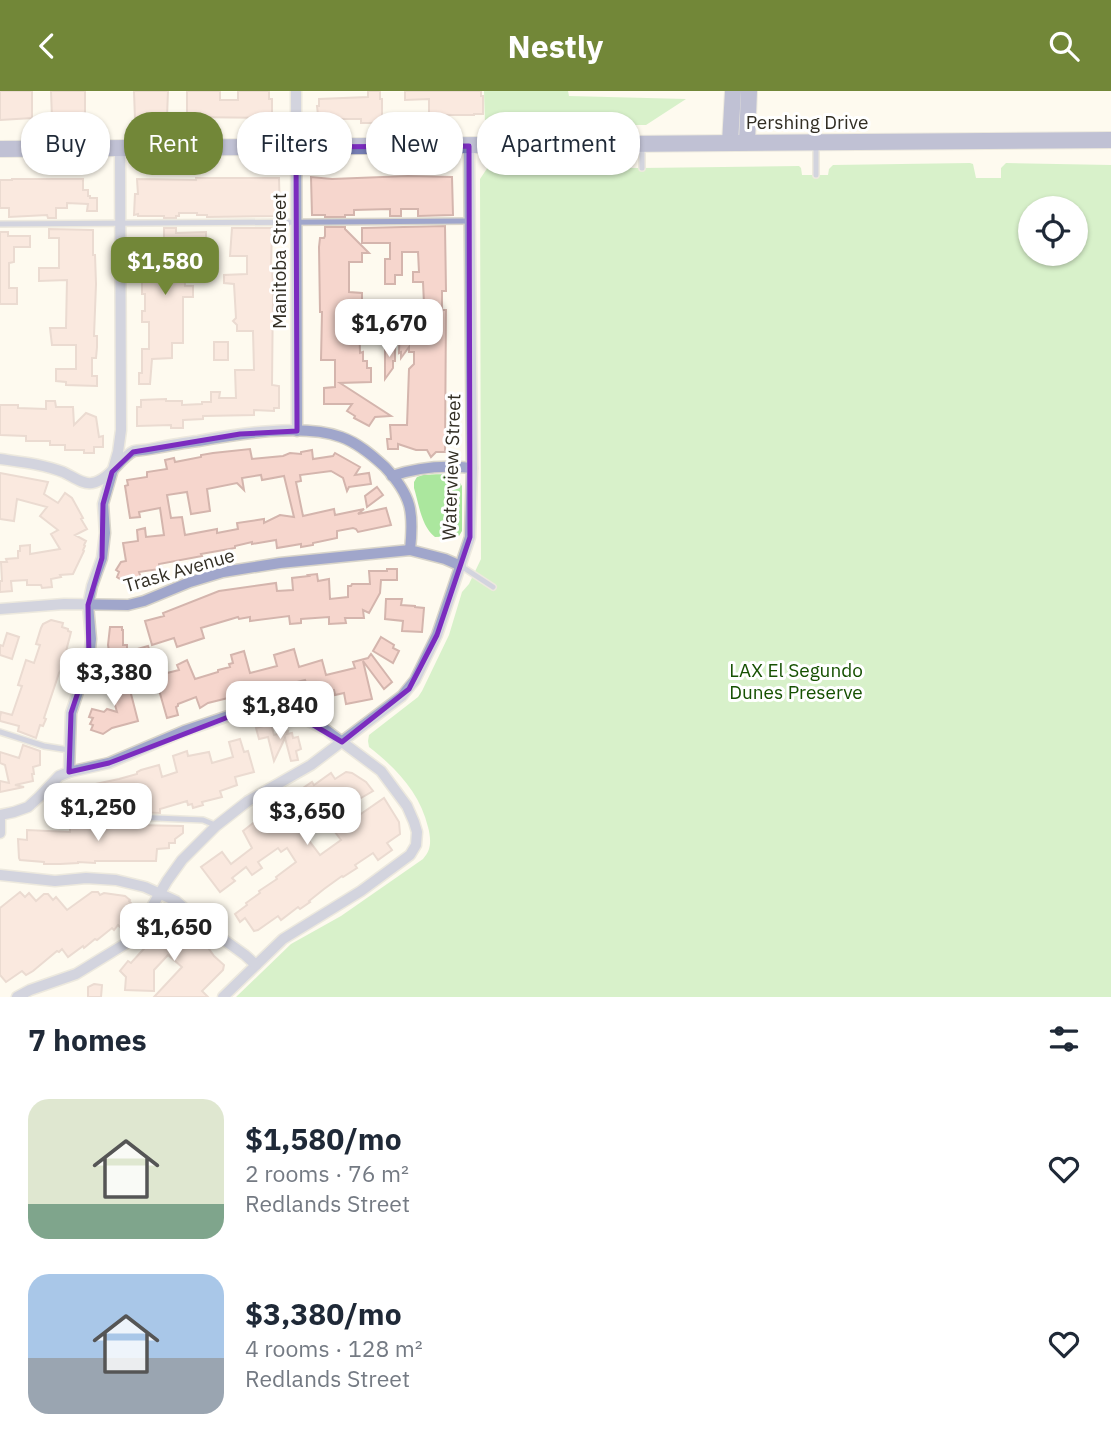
<!DOCTYPE html>
<html lang="en">
<head>
<meta charset="utf-8">
<style>
  :root { --surface:#fff; --page:#f2f2f3; --text:#1f2937; --muted:#747a83; --accent:#728738 }
  body { margin:0; font-family:"IBM Plex Sans",sans-serif; background:var(--page); color:var(--text); height:100vh; display:flex; flex-direction:column; font-size:26px; white-space:nowrap }
  * { box-sizing:border-box; margin:0 }
  p { font-size:23px; color:var(--muted) }
  .icon { flex:none; width:38px; height:38px; fill:none; stroke:currentColor; stroke-width:2; stroke-linecap:round; stroke-linejoin:round }
  .map { position:relative; height:906px; overflow:hidden }
  .drawer { display:flex; flex-direction:column; background:var(--surface); flex:1 }
  .drawer>* { flex:none }
  .top-card { position:absolute; left:21px; top:21px; width:700px; height:63px; display:flex; gap:14px }
  .buttons { position:absolute; left:1018px; top:105px; display:grid; gap:14px }
  .buttons a { display:grid; place-items:center; width:70px; height:70px; border-radius:50%; background:var(--surface); box-shadow:0 2px 5px #0004; font-size:35px }
  .price { position:absolute; translate:-50% -60px; padding:0 16px; border-radius:14px; background:#fff; color:#222; font-size:23px; line-height:46px; filter:drop-shadow(0 2px 4px #0008) }
  .price::after { content:''; position:absolute; left:50%; top:42px; width:21px; height:16px; margin-left:-10px; background:inherit; clip-path:polygon(0 0,100% 0,50% 100%) }
  .price.on { background:var(--accent); color:#fff }
  ul { padding:0; list-style:none }
  li { display:flex; align-items:center; gap:21px; height:175px; padding:0 28px }
  li span { display:grid; place-items:center; flex:none; width:196px; height:140px; border-radius:21px; color:#555 }
  li>.icon { margin-inline-start:auto }
  span .icon { width:84px; height:84px; fill:#fffc; stroke-width:1 }
  li b { font-size:30px }
  h2 { display:flex; justify-content:space-between; align-items:center; height:84px; padding:0 28px; font-size:30px }
  .pill { padding:0 24px; border-radius:28px; background:var(--surface); box-shadow:0 2px 5px #0004; font-size:24px; line-height:63px }
  .pill.on { background:var(--accent); color:#fff }
  header { display:flex; justify-content:space-between; align-items:center; height:91px; padding:0 28px; background:var(--accent); color:#fff; font-size:32px; font-weight:700 }
  .map>svg:first-child { display:block }
</style>
</head>
<body>
<header><svg class="icon" aria-label="back" viewBox="0 0 24 24"><path d="M15 5l-7 7 7 7"/></svg>Nestly<svg class="icon" aria-label="search" viewBox="0 0 24 24"><circle cx="10" cy="10" r="6"/><path d="M15 15l6 6"/></svg></header>
<div class="map">
<svg width="1111" height="906" viewBox="0 0 1111 906">
  <rect width="100%" height="100%" fill="#fefaef"/>
  <g fill="#abe79e" fill-rule="evenodd">
    <path d="M484,0H568L569,5L686,8L646,34H491L485,32Z"/>
    <path d="M970,72L973,73L976,87H1001V77L1006,72L1111,74V906H236L291,853L341,825L423,768C425,765 428,762 429,758C431,752 430,743 428,736C420,702 396,677 369,656L368,650L369,644L418,606L422,600L449,544L462,501L469,493L481,468L480,88L488,76L642,77L799,75L801,77L802,84H828L829,78L833,74ZM1031,117H1076V163H1031Z"/>
    <path d="M423,384C438,384 454,379 462,395V440L459,445L435,446C421,435 419,413 414,397V391L417,386Z"/>
  </g>
  <g fill="#f6d6cd" stroke="#d4b5ad" stroke-width="2" fill-rule="evenodd">
    <path d="M0,0H32V27L0,29Z"/>
    <path d="M51,0H85V29L52,27Z"/>
    <path d="M134,0H168L167,26L135,28Z"/>
    <path d="M187,0H220V9H238V0H269V8H272V27L187,26Z"/>
    <path d="M368,0H380V8H382V32H361V28H339V32L319,33L317,15H319V8L368,6Z"/>
    <path d="M405,0H481V5H483V23H474V24H429V8L405,9Z"/>
    <path d="M408,85L452,86L453,124L418,125V118H401V125H390V118L354,119V124H345V126H325V124H312L311,86L332,88Z"/>
    <path d="M196,87H279L280,125L207,126V124H197V122H179V125H176V127H164V125H138V123L134,124L135,103H138L137,88L196,89Z"/>
    <path d="M12,88H83V99H88V105H90V107H97V120H87L88,113L67,112V117H56V127H48L47,124L9,126V117H0V89H12Z"/>
    <path d="M445,135L446,200H442V219H446L445,361H436L431,366L427,359H416L398,353V358H388L387,348H391L390,334H407L409,278L414,273V261H409V256L401,267V261L399,262L400,230H383V212L424,213L423,191H413V181H419L418,161H402V184H395V193H385V168H390V152H362V137Z"/>
    <path d="M325,136H345V138L369,162H362V171H349V201L362,202V217H365V229H359L360,262L363,261V270H367V277H371V291L340,292L391,325L375,326L369,335L354,327L355,325L347,320L352,313H324V297L335,296V269H321L322,221H320L319,156L320,147H324L325,145Z"/>
    <path d="M164,137H176V142L206,141V153L183,154L185,195H193V206H183V252H172V267L152,268L150,293H139V282H142V258H149V231H142V220H145V203H142V164H155V162H164Z"/>
    <path d="M232,137H272L271,176H272L273,195L272,294L279,295V317H274V320L254,319V324L203,325V328L183,329V337H171V334L137,335V316H141V309L166,308V310H182V314L202,313V311H211V301H220L219,307H236L235,279H254L253,240H237V234L233,230L236,227L234,193L224,192V184L247,183V165H230Z"/>
    <path d="M49,138L93,139V164H95L96,193L94,245H97V256L96,267H92V285H97V295L66,294V291L56,290V278H76V254H52L50,237H66L67,189L39,190V177H59V147H49Z"/>
    <path d="M0,141H8V145H30V156H14V171L9,172V197H17V213H0Z"/>
    <rect x="214" y="251" width="14" height="18"/>
    <path d="M395,254V270H393V277L385,288V255Z"/>
    <path d="M46,310H55L56,316H73L74,334L86,322L96,326L99,346L103,345V356H94V362H84V359H65V354H50V350H26V345L0,344V314H18V317L46,318Z"/>
    <path d="M250,358L252,368L283,365L290,362L301,363V361L312,359L313,368L333,365L335,362L360,376L355,384L369,382L371,393L349,396L347,400L343,387L331,380L300,384L301,390L296,391L303,425L334,418L335,424L364,418L358,423L386,417L391,434L358,441L356,438L353,437L337,440V447L313,452V454L301,456V453L277,457L276,449L252,453V451L235,455V457L201,463L202,465L159,473V478L139,481L141,487L123,490L117,486L119,481L116,479L121,471L126,470L123,452L138,450L137,439L145,437L146,446L164,444L160,417L139,421L140,426L130,427L125,395L128,394L127,389L147,386V381L167,378L165,369L174,367L175,371L201,366V364L213,362ZM261,384L262,389L284,385L294,426L280,424L264,432V428L237,432L238,438L217,442V438L185,444L182,426L171,427L167,404L187,401L191,423L210,420L207,398L237,392L244,399L242,387Z"/>
    <path d="M0,382L48,391L44,403L58,412L65,402L72,407L83,427L81,428L87,438L75,444L86,450L84,454L85,455L83,459L84,460L73,483L60,484L61,486L51,488L52,496L42,497L41,494H27V489L11,490L12,500L0,501V490H2L1,471H7L6,468L18,467V460H20V455L30,454V463L60,458L51,443L58,439L40,425L47,416L17,408L14,430L0,428Z"/>
    <path d="M377,396L383,404L367,416L365,405Z"/>
    <path d="M387,478H397V489H381L380,502L369,522L363,519L364,527H345L346,532L329,533V526L301,528V532L290,533L289,525L250,530V526L239,528L238,526L201,537L204,547L177,556L174,547L152,554L145,530L164,525L163,522L219,500L276,492L277,500L293,499L292,487L309,485L308,484L317,483L318,490L329,488L330,508L348,506V495H351L352,493H370L369,480H387Z"/>
    <path d="M386,508H402L401,514L415,515V516L424,517L422,541L402,540L403,530L385,528Z"/>
    <path d="M51,529L63,532L62,536L68,538V540L71,541L70,545L61,579L59,582L44,627L46,628L43,635L40,634L36,647L18,640L19,635L0,630V626L1,621L12,624L22,595L18,594L26,569L34,572L40,554L36,553L41,537L43,533Z"/>
    <path d="M110,536H122V539H123V554H127V561L148,555L152,567H110L108,554Z"/>
    <path d="M7,542L19,546L12,568L0,564V554L3,555Z"/>
    <path d="M381,546L394,554L393,557L399,560L393,572L373,560Z"/>
    <path d="M294,558L299,576L322,569L326,584L355,577L353,571L368,567L371,563L392,591L384,598L363,570L372,608L346,613L344,602L335,604L334,599L311,605L305,589L278,596L280,601L270,603L268,594L258,597L257,594L231,601L232,606L208,612L200,617L196,606L178,613V615L176,616L178,624L167,627L155,585L179,579L177,574L187,569L195,588L218,581V579L230,576L229,573L233,572L231,564L244,560L250,582L277,575L274,564Z"/>
    <path d="M111,583V597L125,592L128,599H130L138,630L112,637L103,643L91,639L93,634L90,633L93,627L89,626L92,618L104,621L107,618L117,621L111,600H97V592H101L100,584Z"/>
    <path d="M271,633L274,644L288,640L287,643L292,642L293,647L298,646L301,658L296,660L298,669L291,670L285,647L274,670L268,646L259,648L256,637Z"/>
    <path d="M240,648L244,661L248,660L254,681L235,686L237,694L220,700L222,706L202,711L203,714L193,717L192,713L188,714L187,710L160,718V722L131,721V704L105,711L104,709L78,713V709L68,710L66,700L76,698V697L119,688L137,683V681L141,679L159,674L162,686L177,681L173,665L187,660L188,665L209,661L212,672L233,666L229,651Z"/>
    <path d="M23,654L40,660V674L33,676L34,683H32L33,690L15,694L24,696L0,701V690L9,692L5,674L0,672V661L19,667Z"/>
    <path d="M346,681L352,682L366,691L373,700L342,718L339,713L331,719L329,715L321,721L319,718L303,730L307,736L301,739L320,764L341,749L335,741L384,707L399,731L400,743L387,752L392,759L378,769L373,762L355,774L357,777L343,786L342,785L324,798L309,810L310,811L300,818L298,816L281,829L278,825L258,839L254,840L245,827L240,831L235,823L247,814L246,812L260,802L259,800L277,788L276,786L296,771L287,757L281,761L278,757L258,771L262,777L252,784L246,776L232,787L235,790L220,801L201,776L222,761L231,773L252,757L243,740L289,704L293,702L294,703L312,691L314,694L331,682L335,688Z"/>
    <path d="M92,729L141,732L134,734L183,735V742L175,748V752H169V757L157,758L156,770H95V772L78,771V772L60,773H44V771L20,769L19,767L18,748L27,749V739L70,741V730Z"/>
    <path d="M20,801L25,806L29,802L36,810L44,803H48L53,809L56,806L67,819L92,801H98L100,804L104,802L125,805L130,809L129,810L131,812L130,816L133,819L125,828L126,829L120,836L118,834L114,839L112,837L97,849L95,848L84,857L83,855L68,866L62,858L59,861L57,860L33,880L26,884L22,880L6,891L0,884V817Z"/>
    <path d="M174,825L210,857L209,858L214,865L224,874L223,879L202,900L208,906H154L182,876L168,864L154,879V900L125,899L126,886L120,880L128,870L131,872Z"/>
    <path d="M94,893L102,894L101,906H88V896Z"/>
  </g>
  <g fill="none" stroke-linecap="round" stroke-linejoin="round">
    <g stroke="#d9d5ca" stroke-width="8">
      <g id="service">
        <path d="M642,56V77"/>
        <path d="M816,84V52"/>
        <path d="M0,133L469,130"/>
        <path d="M461,475L493,496"/>
        <path d="M0,641L44,655L69,659"/>
        <path d="M87,724L203,729L215,734"/>
      </g>
    </g>
    <g stroke="#d9d5ca" stroke-width="13">
      <g id="minor">
        <path d="M296,0L297,340"/>
        <path d="M0,368C21,371 43,373 63,381C72,385 83,394 92,392C110,389 120,366 134,360C139,359 145,359 150,358C166,355 182,352 198,350C237,343 303,332 341,346C358,352 372,364 385,376C412,405 414,421 410,459L445,468L461,475"/>
        <path d="M392,385C418,376 445,374 472,377"/>
        <path d="M0,518L64,513L128,514L144,510L190,491L223,481L280,472L410,459"/>
        <path d="M69,681L71,622L89,568L91,548L88,514L92,495L102,467L105,442L103,413L118,361L121,339L120,57"/>
        <path d="M0,724L14,721L28,716L39,706L59,685L69,681L109,672L184,640L249,618L276,617L295,623L326,639L381,680L407,715L414,731L417,741L416,754L410,764L361,800L283,848L223,906"/>
        <path d="M0,729V742"/>
        <path d="M0,784L55,790L86,787L116,789L145,796L176,810L202,833L245,864L256,874"/>
        <path d="M17,906L30,899L76,883L125,853L139,838L167,790L182,769L216,735L248,710L311,674L402,605L415,589L437,544L470,446L472,377L469,55"/>
      </g>
    </g>
    <g stroke="#d9d5ca" stroke-width="18">
      <g id="secondary">
        <path d="M747,51L749,0"/>
        <path d="M730,52L733,0"/>
        <path d="M0,58L1111,49"/>
      </g>
    </g>
    <use href="#service" stroke="#a0a6cb" stroke-width="5"/>
    <use href="#minor" stroke="#a0a6cb" stroke-width="10"/>
    <use href="#secondary" stroke="#757db3" stroke-width="16"/>
  </g>
  <path d="M0 0H1111V906H0ZM469,55L470,446L437,544L409,598L342,651L295,623L249,618L109,672L69,681L71,622L89,568L88,514L102,467L103,413L112,381L133,361L240,343L297,340L296,56Z" fill="#fefaef" fill-opacity=".55" fill-rule="evenodd"/>
  <path fill="none" stroke="#7b2cbf" stroke-width="5" stroke-linejoin="round" d="M469,55L470,446L437,544L409,598L342,651L295,623L249,618L109,672L69,681L71,622L89,568L88,514L102,467L103,413L112,381L133,361L240,343L297,340L296,56Z"/>
  <g text-anchor="middle" dominant-baseline="central" stroke-width="6" stroke-linejoin="round" paint-order="stroke">
    <g font-size="19" fill="#322e24" stroke="#fff">
      <text x="807" y="31">Pershing Drive</text>
      <text transform="translate(279 170) rotate(-90)">Manitoba Street</text>
      <text transform="translate(451 376) rotate(-88)">Waterview Street</text>
      <text transform="translate(179 479) rotate(-16)">Trask Avenue</text>
    </g>
    <g font-size="19" fill="#165102" stroke="#fff">
      <text x="796" y="579">LAX El Segundo<tspan x="796" dy="22">Dunes Preserve</tspan></text>
    </g>
  </g>
</svg>
<div class="buttons">
<a><svg class="icon" aria-label="locate" viewBox="0 0 24 24"><circle cx="12" cy="12" r="6"/><path d="M12 2v4M12 18v4M2 12h4M18 12h4"/></svg></a>
</div>
<b class="price on" style="left:165px;top:206px">$1,580</b>
<b class="price" style="left:389px;top:268px">$1,670</b>
<b class="price" style="left:114px;top:617px">$3,380</b>
<b class="price" style="left:280px;top:650px">$1,840</b>
<b class="price" style="left:98px;top:752px">$1,250</b>
<b class="price" style="left:307px;top:756px">$3,650</b>
<b class="price" style="left:174px;top:872px">$1,650</b>
<div class="top-card">
<a class="pill">Buy</a>
<a class="pill on">Rent</a>
<a class="pill">Filters</a>
<a class="pill">New</a>
<a class="pill">Apartment</a>
</div>
</div>
<section class="drawer">
<h2>7 homes<svg class="icon" aria-label="filters" viewBox="0 0 24 24"><path d="M4 7h16M4 17h16"/><circle cx="9" cy="7" r="2"/><circle cx="15" cy="17" r="2"/></svg></h2>
<ul>
<li><span style="background:linear-gradient(#dfe7d0 75%,#7fa58c 0)"><svg class="icon" aria-label="home" viewBox="0 0 24 24"><path d="M3 11l9-7 9 7M6 9v11h12V9"/></svg></span><div><b>$1,580/mo</b><p>2 rooms · 76 m²</p><p>Redlands Street</p></div><svg class="icon" aria-label="heart" viewBox="0 0 24 24"><path d="M12 20l-8-8c-3-5 5-10 8-4 3-6 11-1 8 4z"/></svg></li>
<li><span style="background:linear-gradient(#a9c7e8 60%,#9aa5b1 0)"><svg class="icon" aria-label="home" viewBox="0 0 24 24"><path d="M3 11l9-7 9 7M6 9v11h12V9"/></svg></span><div><b>$3,380/mo</b><p>4 rooms · 128 m²</p><p>Redlands Street</p></div><svg class="icon" aria-label="heart" viewBox="0 0 24 24"><path d="M12 20l-8-8c-3-5 5-10 8-4 3-6 11-1 8 4z"/></svg></li>
</ul>
</section>
</body>
</html>
